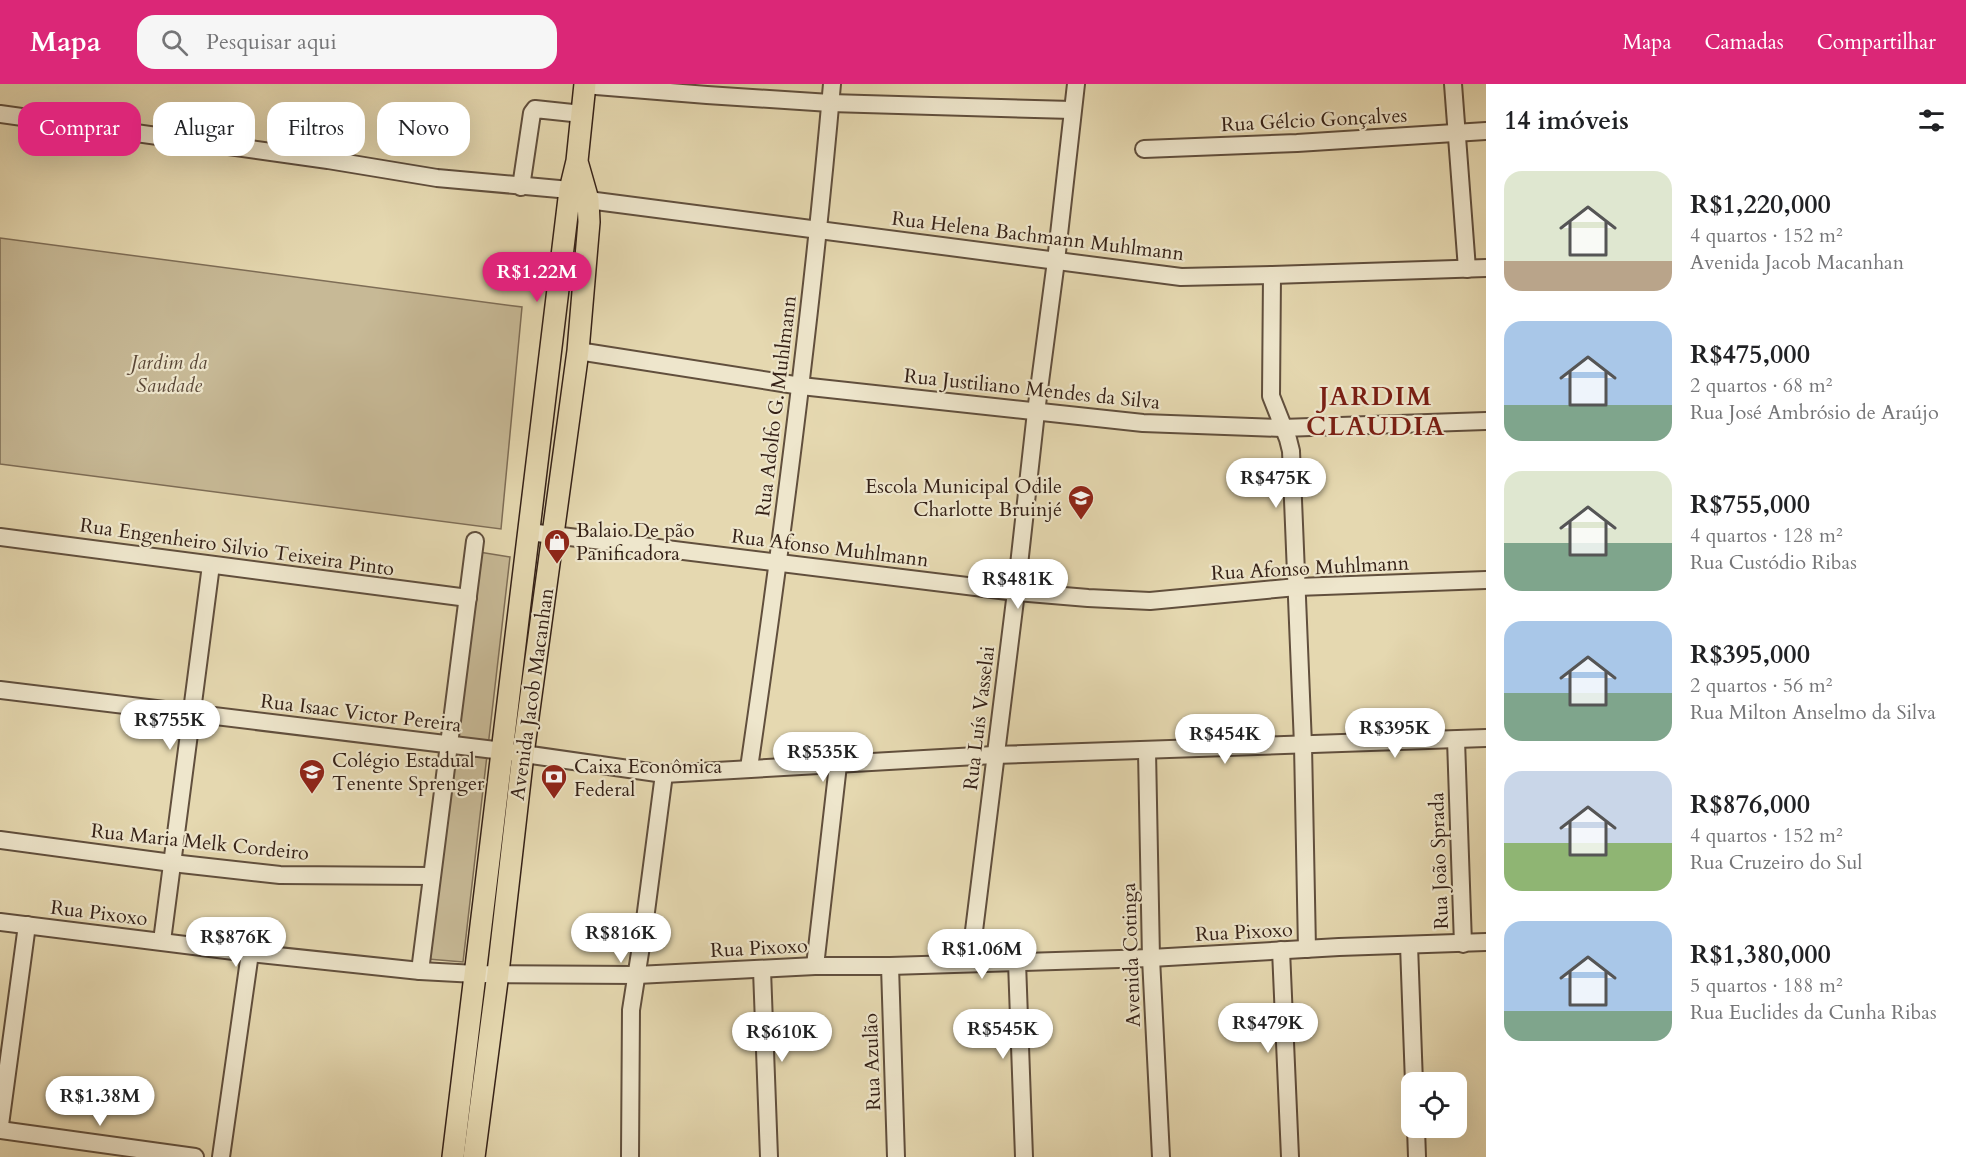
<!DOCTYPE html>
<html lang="pt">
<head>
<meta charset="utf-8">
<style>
  :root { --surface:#fff; --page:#f6f6f6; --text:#202124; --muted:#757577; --accent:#db2777 }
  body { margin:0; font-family:Cardo,serif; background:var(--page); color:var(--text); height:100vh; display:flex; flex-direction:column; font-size:22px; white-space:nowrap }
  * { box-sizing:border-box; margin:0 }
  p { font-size:20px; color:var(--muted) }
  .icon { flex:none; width:33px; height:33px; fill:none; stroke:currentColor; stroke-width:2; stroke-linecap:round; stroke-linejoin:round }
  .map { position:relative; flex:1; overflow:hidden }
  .side { display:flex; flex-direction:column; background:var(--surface); width:480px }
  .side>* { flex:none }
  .guide { position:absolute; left:18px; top:18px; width:570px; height:54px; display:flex; gap:12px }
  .tools { position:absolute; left:1401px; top:988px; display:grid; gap:12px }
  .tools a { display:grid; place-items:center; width:66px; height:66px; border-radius:12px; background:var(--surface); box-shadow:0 6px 24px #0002; font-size:30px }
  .price { position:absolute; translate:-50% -51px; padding:0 14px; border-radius:21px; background:#fff; color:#222; font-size:20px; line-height:39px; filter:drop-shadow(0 2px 3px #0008) }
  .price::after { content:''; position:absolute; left:50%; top:36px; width:18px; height:14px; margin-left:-9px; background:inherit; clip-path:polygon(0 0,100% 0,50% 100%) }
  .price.on { background:var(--accent); color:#fff }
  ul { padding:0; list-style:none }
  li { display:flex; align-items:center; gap:18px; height:150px; padding:0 18px }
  li span { display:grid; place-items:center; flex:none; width:168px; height:120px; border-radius:18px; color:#555 }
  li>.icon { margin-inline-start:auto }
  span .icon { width:72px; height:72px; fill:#fffc; stroke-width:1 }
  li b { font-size:26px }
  h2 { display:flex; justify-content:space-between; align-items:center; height:72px; padding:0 18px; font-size:26px }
  .chip { padding:0 21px; border-radius:18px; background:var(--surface); box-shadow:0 6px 24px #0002; font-size:21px; line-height:54px }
  .chip.on { background:var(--accent); color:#fff }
  header { display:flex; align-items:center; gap:36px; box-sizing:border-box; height:84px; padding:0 30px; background:var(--accent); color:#fff }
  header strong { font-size:28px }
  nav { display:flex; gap:33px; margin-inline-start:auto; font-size:21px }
  .search { width:420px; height:54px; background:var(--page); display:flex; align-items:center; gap:15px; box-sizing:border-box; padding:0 21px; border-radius:18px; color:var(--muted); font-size:22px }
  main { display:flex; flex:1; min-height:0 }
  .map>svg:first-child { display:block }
</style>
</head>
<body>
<header>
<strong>Mapa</strong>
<div class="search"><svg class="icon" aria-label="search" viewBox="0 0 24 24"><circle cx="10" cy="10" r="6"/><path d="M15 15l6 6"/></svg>Pesquisar aqui</div>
<nav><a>Mapa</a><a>Camadas</a><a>Compartilhar</a></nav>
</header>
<main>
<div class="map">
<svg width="1486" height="1073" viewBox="0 0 1486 1073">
  <rect width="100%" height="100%" fill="#e5d8b0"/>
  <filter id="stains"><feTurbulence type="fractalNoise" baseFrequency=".00333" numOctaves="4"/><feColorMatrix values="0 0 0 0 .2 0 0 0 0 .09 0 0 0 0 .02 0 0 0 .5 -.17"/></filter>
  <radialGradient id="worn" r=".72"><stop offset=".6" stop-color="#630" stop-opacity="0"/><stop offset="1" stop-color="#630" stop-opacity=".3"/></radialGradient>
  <g fill="#c7b996" stroke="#7e6d56" stroke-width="1.5">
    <path d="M0,154L522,223L501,445L0,380Z"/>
    <path d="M479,468L510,473L463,878L428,875Z"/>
  </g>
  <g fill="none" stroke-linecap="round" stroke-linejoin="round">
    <g stroke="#614f3d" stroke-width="20">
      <g id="minor">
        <path d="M1453,0L1467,185"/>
        <path d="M584,1L707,11L830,19L1072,26"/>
        <path d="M0,30L328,76L437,94L570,106"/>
        <path d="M1144,65L1297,59L1486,47"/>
        <path d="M521,103L532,29L535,25L582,30"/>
        <path d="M588,116L1181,193L1272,191L1486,184"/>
        <path d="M1272,191L1271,312L1288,355L1291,367L1303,661L1307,865"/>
        <path d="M578,267L801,302L1143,339L1282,344L1486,337"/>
        <path d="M529,448L1016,508L1088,514L1150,517L1297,503L1486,496"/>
        <path d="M0,453L468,514"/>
        <path d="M0,606L503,667L664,690L994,671L1486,654"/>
        <path d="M1456,656L1463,860"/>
        <path d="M1147,667L1151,874L1161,1073"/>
        <path d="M749,684C782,457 812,229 832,0"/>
        <path d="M0,756L172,779L280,791L431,792"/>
        <path d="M0,838L250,869L420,887L476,890L637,891L815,882H890L1151,874L1339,863L1486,858"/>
        <path d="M162,857L211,481"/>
        <path d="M1409,861L1414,999"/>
        <path d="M1281,866L1290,1073"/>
        <path d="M1017,878L1024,1073"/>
        <path d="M970,879L1016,508L1036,328L1056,177L1076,0"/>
        <path d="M815,882L838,681"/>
        <path d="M890,882L896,1073"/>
        <path d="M762,886L769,1073"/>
        <path d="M420,887L475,457"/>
        <path d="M0,1041L27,841"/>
        <path d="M1416,1044L1417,1073"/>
        <path d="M0,1046L195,1073"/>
        <path d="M221,1073L250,869"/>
        <path d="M630,1073L631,926L644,843L664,690"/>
      </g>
    </g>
    <g stroke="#352117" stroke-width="24">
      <g id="major">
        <path d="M453,1073L570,106L577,77L585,0"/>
        <path d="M474,1073L498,889L523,670L578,267L589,138L588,116L578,81"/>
      </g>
    </g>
    <use href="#minor" stroke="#eee6cc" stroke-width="16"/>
    <use href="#major" stroke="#e5d8b0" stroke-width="21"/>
  </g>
  <defs>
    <g id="school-pin" transform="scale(1.35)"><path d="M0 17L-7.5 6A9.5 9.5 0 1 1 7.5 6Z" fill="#8f2418" stroke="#eee6cc"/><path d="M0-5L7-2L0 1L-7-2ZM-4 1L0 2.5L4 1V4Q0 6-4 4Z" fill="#fff"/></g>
    <g id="shop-pin" transform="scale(1.35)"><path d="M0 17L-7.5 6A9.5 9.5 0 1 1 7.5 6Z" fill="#8f2418" stroke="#eee6cc"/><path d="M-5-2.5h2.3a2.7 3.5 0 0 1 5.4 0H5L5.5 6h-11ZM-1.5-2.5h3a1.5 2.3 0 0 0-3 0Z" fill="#fff"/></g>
    <g id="bank-pin" transform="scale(1.35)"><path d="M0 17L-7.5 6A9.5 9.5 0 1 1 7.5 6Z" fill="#8f2418" stroke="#eee6cc"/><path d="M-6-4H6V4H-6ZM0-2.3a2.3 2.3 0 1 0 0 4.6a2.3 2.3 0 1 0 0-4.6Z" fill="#fff"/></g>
  </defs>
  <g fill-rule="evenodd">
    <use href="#school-pin" x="1081" y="414"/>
    <use href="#shop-pin" x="557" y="458"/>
    <use href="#school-pin" x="312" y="688"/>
    <use href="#bank-pin" x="554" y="693"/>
  </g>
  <g text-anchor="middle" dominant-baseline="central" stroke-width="4.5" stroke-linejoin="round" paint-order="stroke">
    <g font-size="20" fill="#352117" stroke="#eee6cc">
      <text transform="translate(1314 36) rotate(-3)">Rua Gélcio Gonçalves</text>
      <text transform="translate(1038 152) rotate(7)">Rua Helena Bachmann Muhlmann</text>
      <text transform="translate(1032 305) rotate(6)">Rua Justiliano Mendes da Silva</text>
      <text transform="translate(776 322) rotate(-83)">Rua Adolfo G. Muhlmann</text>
      <text transform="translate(237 463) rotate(8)">Rua Engenheiro Silvio Teixeira Pinto</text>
      <text transform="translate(830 464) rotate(7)">Rua Afonso Muhlmann</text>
      <text transform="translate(1310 484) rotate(-3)">Rua Afonso Muhlmann</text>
      <text transform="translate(532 610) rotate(-82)">Avenida Jacob Macanhan</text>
      <text transform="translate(361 629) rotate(7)">Rua Isaac Victor Pereira</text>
      <text transform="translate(979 634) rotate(-83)">Rua Luís Vasselai</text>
      <text transform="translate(200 758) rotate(6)">Rua Maria Melk Cordeiro</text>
      <text transform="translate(1439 777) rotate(-92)">Rua João Sprada</text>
      <text transform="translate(99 829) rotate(7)">Rua Pixoxo</text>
      <text transform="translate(1244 848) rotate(-3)">Rua Pixoxo</text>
      <text transform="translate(759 864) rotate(-3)">Rua Pixoxo</text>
      <text transform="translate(1131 871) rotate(-92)">Avenida Cotinga</text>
      <text transform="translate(872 978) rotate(-92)">Rua Azulão</text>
    </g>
    <g font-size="20" font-style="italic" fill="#5a4737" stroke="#eee6cc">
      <text x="169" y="278">Jardim da<tspan x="169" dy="23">Saudade</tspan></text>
    </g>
    <g font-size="20" fill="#352117" stroke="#eee6cc" text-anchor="start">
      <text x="1062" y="402" text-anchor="end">Escola Municipal Odile<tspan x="1062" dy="23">Charlotte Bruinjé</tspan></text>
      <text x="576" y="446">Balaio De pão<tspan x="576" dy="23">Panificadora</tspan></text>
      <text x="332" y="676">Colégio Estadual<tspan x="332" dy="23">Tenente Sprenger</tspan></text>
      <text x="574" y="682">Caixa Econômica<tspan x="574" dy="23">Federal</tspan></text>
    </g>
    <g font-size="26" font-weight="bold" letter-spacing="1.5" fill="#7a1f14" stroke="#eee6cc">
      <text x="1376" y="312">JARDIM<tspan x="1376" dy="30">CLAUDIA</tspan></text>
    </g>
  </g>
  <rect width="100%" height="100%" filter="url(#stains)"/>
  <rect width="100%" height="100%" fill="url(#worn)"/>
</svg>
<div class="tools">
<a><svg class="icon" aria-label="locate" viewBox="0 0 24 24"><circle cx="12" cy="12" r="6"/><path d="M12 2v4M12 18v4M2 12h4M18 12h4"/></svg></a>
</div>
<b class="price on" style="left:537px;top:219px">R$1.22M</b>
<b class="price" style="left:1276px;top:425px">R$475K</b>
<b class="price" style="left:1018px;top:526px">R$481K</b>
<b class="price" style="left:170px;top:667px">R$755K</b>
<b class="price" style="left:1395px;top:675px">R$395K</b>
<b class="price" style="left:1225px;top:681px">R$454K</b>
<b class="price" style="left:823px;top:699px">R$535K</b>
<b class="price" style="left:621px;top:880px">R$816K</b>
<b class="price" style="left:236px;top:884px">R$876K</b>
<b class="price" style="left:982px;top:896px">R$1.06M</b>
<b class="price" style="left:1268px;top:970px">R$479K</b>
<b class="price" style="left:1003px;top:976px">R$545K</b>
<b class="price" style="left:782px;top:979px">R$610K</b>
<b class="price" style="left:100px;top:1043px">R$1.38M</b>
<div class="guide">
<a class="chip on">Comprar</a>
<a class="chip">Alugar</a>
<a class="chip">Filtros</a>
<a class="chip">Novo</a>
</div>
</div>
<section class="side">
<h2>14 imóveis<svg class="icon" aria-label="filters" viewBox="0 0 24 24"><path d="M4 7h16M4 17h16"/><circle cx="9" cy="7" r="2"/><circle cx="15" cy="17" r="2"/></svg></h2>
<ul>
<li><span style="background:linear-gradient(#dfe7d0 75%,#b9a48a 0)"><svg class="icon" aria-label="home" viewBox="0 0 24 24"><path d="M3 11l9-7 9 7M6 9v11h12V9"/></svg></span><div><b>R$1,220,000</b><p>4 quartos · 152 m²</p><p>Avenida Jacob Macanhan</p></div></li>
<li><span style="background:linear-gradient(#a9c7e8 70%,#7fa58c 0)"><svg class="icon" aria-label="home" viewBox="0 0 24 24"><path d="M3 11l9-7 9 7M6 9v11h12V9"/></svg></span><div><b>R$475,000</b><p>2 quartos · 68 m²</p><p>Rua José Ambrósio de Araújo</p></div></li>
<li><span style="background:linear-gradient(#dfe7d0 60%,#7fa58c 0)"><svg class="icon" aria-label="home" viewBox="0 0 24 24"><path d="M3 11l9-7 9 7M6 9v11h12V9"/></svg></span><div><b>R$755,000</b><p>4 quartos · 128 m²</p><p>Rua Custódio Ribas</p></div></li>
<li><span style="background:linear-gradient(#a9c7e8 60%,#7fa58c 0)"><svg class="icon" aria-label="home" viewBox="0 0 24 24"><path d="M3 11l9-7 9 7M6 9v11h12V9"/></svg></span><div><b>R$395,000</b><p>2 quartos · 56 m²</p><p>Rua Milton Anselmo da Silva</p></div></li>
<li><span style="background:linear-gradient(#c9d6e8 60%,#8fb573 0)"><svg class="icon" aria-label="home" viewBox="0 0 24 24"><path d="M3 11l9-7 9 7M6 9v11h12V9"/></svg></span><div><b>R$876,000</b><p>4 quartos · 152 m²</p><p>Rua Cruzeiro do Sul</p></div></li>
<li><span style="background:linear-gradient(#a9c7e8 75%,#7fa58c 0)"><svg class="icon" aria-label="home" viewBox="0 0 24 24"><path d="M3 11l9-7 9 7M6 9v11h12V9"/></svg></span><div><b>R$1,380,000</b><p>5 quartos · 188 m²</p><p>Rua Euclides da Cunha Ribas</p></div></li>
</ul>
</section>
</main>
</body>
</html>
